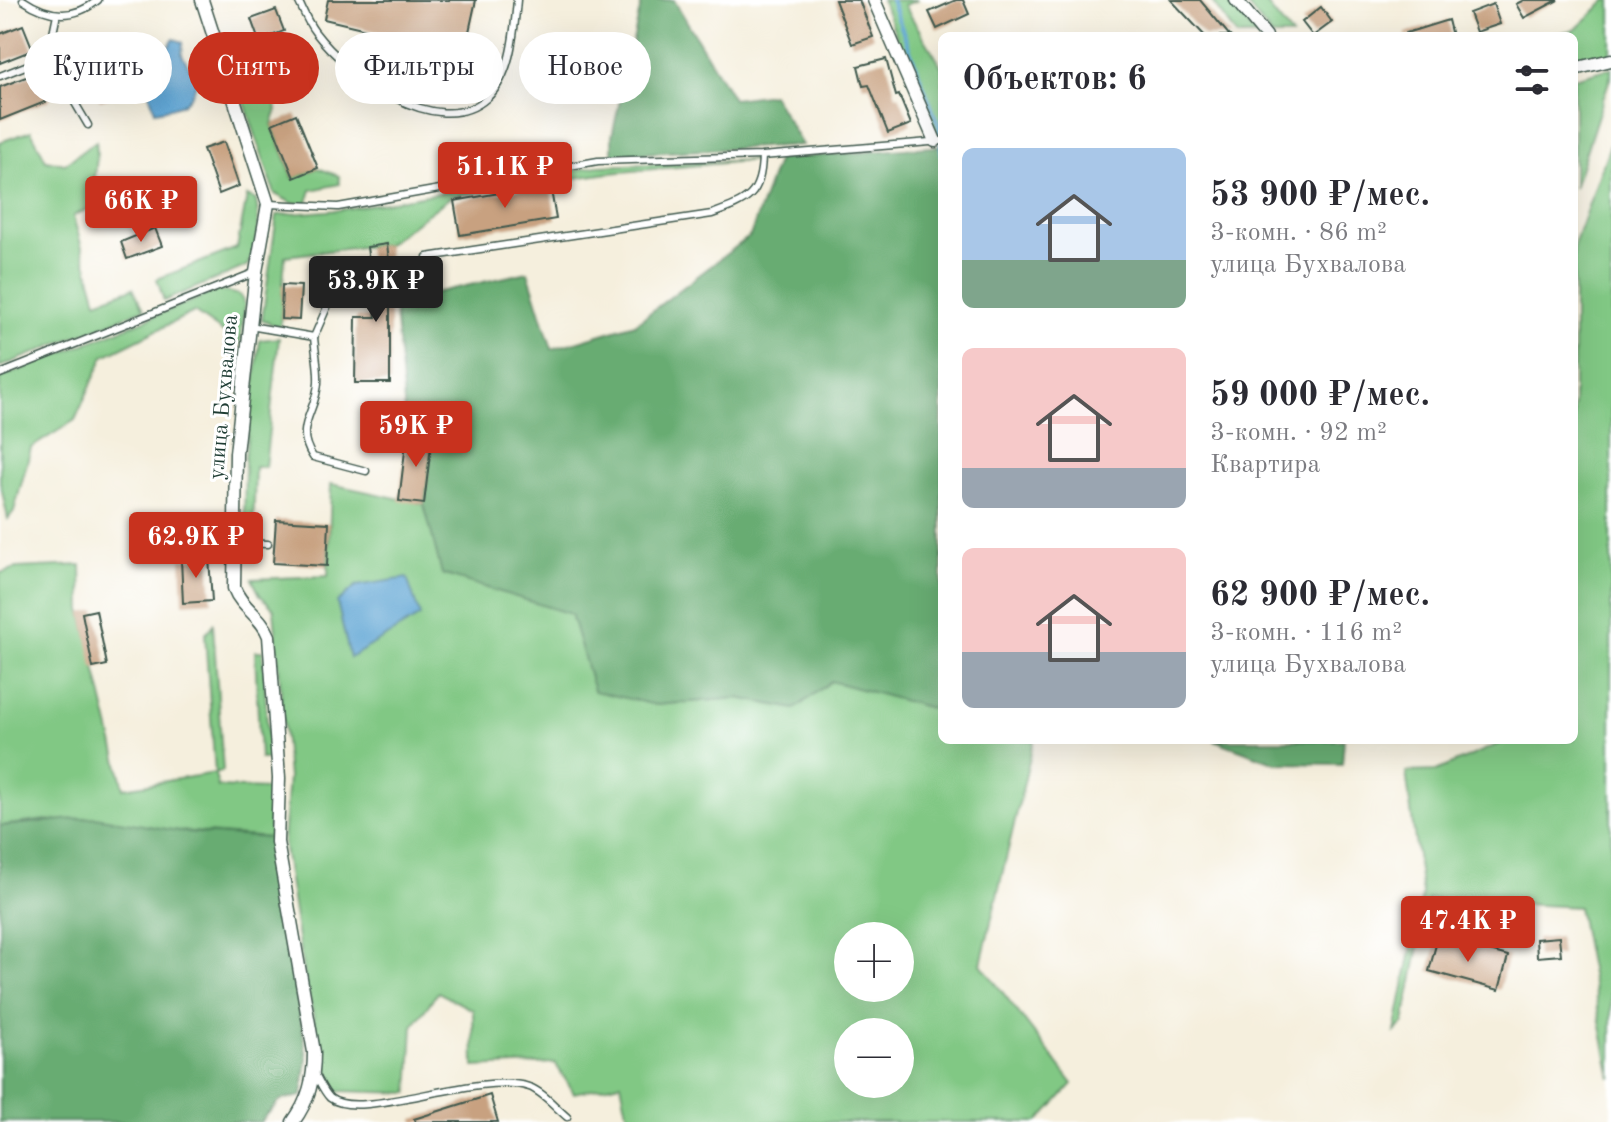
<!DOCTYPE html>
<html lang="ru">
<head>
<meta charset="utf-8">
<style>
  :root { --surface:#fff; --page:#f7f7f7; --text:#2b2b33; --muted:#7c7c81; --accent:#c8321e }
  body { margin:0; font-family:"Old Standard TT",serif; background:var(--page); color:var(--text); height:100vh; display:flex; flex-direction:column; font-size:30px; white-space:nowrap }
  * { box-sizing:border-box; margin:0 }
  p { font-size:26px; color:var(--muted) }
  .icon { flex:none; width:44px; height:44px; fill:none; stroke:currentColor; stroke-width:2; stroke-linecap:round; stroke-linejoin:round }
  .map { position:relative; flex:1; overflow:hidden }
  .sheet { position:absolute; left:938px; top:32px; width:640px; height:712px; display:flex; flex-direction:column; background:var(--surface); border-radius:12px; box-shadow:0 8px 32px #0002 }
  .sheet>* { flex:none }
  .banner { position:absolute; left:24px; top:32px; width:760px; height:72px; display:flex; gap:16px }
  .fabs { position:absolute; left:834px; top:922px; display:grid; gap:16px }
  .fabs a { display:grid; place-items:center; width:80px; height:80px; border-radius:50%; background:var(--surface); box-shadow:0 8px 32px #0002; font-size:40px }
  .price { position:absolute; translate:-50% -68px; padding:0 18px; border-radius:8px; background:var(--accent); color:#fff; font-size:26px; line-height:52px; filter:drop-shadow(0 2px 4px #0008) }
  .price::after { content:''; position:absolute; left:50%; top:48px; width:24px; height:18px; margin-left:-12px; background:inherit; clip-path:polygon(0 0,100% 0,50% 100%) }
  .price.current { background:#222; color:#fff }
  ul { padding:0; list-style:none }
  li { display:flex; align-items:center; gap:24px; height:200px; padding:0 24px }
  li span { display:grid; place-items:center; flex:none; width:224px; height:160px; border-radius:12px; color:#555 }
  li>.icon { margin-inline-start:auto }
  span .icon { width:96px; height:96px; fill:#fffc; stroke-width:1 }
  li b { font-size:34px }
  h2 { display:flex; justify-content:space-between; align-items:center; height:96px; padding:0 24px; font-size:34px }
  .pill { padding:0 28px; border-radius:36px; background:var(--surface); box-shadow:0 8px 32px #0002; font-size:28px; line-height:72px }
  .pill.current { background:var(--accent); color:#fff }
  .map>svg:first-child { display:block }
</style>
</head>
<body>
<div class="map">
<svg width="1611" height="1122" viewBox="0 0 1611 1122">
  <rect width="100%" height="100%" fill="#fff"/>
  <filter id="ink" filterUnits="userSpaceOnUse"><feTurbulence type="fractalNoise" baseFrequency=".0125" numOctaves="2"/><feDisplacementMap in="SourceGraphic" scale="16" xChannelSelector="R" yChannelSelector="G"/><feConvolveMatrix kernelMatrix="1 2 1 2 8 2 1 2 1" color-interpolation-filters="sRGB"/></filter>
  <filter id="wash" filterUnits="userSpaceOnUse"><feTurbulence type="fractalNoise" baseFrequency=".006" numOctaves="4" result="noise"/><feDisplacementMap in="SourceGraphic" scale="32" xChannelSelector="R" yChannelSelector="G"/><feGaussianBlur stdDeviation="1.8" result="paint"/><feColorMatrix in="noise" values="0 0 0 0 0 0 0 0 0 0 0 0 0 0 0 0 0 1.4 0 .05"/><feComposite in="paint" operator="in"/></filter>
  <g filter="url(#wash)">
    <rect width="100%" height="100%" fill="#f5efdd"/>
    <g fill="#81c884" stroke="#50825c" stroke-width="2" fill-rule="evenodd">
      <path d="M882,0H918L904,5L942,67V137H937Z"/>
      <path d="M1211,0H1227L1257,36H1237Z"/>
      <path d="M1243,0H1263L1292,36H1272Z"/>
      <path d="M1607,0H1611V54L1574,63V36H1549L1576,29Z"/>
      <path d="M259,62L289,85L271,93L277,110L272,124L293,178L318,168L339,176L340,184L311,190L307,203H292L275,194L234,70Z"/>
      <path d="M1611,68V75L1574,188V78Z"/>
      <path d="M31,131L46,160L65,164L96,141C99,162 93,184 92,207L73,216L97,301L133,288L144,309L0,367V142Z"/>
      <path d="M1611,142V1078L1578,907L1428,899L1404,1023L1395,1032L1422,894L1406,772L1436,771L1508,740H1574V245Z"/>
      <path d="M757,160L609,173L452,196L387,244L285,256L280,327L262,320L277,215L339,210L598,166Z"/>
      <path d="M247,196L256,200C260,220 258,248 247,266L164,301L157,279L237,248Z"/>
      <path d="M219,290L240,295L245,305L240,344L194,312L104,356L75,420L31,448L14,511L8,519L0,482V378Z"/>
      <path d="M279,338L265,467H255L253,538L244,533L245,456L260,340Z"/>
      <path d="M331,484L424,504L443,574L571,614L656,705L738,698L795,709L831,681L942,711V740H1034L981,964L1073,1084L1038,1122H629L621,1083L574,1093L555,1063L474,1067L473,1010L438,992L413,1026L409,1093L337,1091L323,1059L302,965L283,841L288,778L274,609L260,595L252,579L328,576ZM848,936H900V988H848ZM848,1032H900V1084H848Z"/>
      <path d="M81,565L82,613L124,788L215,773L205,635L213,624L223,771L215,773L218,787L267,789L270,838L45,820L0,826V573L17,568Z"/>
      <path d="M255,651H263L269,759H260Z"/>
    </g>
    <g fill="#68ac72" stroke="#447453" stroke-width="2">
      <path d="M642,0H674L733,99L772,94L802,145L612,155V136Z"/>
      <path d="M942,146V711L831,681L795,709L738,698L656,705L594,691L571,614L442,574L424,504L432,437L407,434L394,302L528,272L552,349L635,324L750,236L778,159Z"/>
      <path d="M1214,740H1344L1342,764L1276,763Z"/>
      <path d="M95,817L185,832L270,838L307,1057L302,1096L281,1100L260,1122H0V826Z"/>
    </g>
    <g fill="#5fa5d4" stroke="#3f7184" stroke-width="2">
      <path d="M174,39L183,42L182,55L197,80C191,105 179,107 155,111L141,70L149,62L160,59Z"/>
      <path d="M407,578L420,616L350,658L337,602L356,586Z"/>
    </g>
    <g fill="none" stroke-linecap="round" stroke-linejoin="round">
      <path stroke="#5fa5d4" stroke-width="4" d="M891,0L939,127L942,154"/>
    </g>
    <g id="blocks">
      <g fill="#c8a180">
        <path d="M328,0H476L465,50L431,43L420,91L377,80L387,34L324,19Z"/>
        <path d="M835,0H859L873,37L852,44Z"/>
        <path d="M956,0H963L969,14L937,29L929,12Z"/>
        <path d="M1171,0H1200L1230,36H1205Z"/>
        <path d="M1524,0H1558L1524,18L1516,4Z"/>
        <path d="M1493,4L1500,24L1476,32L1469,13Z"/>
        <path d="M1321,7L1332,22L1313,36L1302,22Z"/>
        <path d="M276,10L284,31L259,41L251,19Z"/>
        <path d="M1448,20L1452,36H1406V33Z"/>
        <path d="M23,25L33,50L0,63V34Z"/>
        <path d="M95,40L116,95L100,101L79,46Z"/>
        <path d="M886,59L896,96L899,95L911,124L888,133L869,85L863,86L858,66Z"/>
        <path d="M39,72L50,100L0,120V87Z"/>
        <path d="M296,114L318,168L294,178L272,124Z"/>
        <path d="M224,142L239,186L219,194L203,149Z"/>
        <path d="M550,184L556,219L460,235L454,201Z"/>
        <path d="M155,228L162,246L127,259L121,242Z"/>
        <path d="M387,244L394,302L390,303V383H355L356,317H376L367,247Z"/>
        <path d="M282,285L301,286L299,320L281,319Z"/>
        <path d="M407,434L432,437L424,504L399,501Z"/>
        <path d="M276,520L329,523L327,566L273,563Z"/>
        <path d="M209,558L212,601L183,603L181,559Z"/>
        <path d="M96,610L107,665L93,668L82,613Z"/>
        <path d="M1438,937L1508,956L1499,990L1429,971Z"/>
        <path d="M1559,937L1561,955L1537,957L1536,939Z"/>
        <path d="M490,1095L498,1122H415L414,1119Z"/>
      </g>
    </g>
  </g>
  <g filter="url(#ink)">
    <use href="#blocks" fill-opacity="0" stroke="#3f584d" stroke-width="2"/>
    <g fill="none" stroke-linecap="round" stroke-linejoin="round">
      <g stroke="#3f584d" stroke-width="9">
        <g id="service">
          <path d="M23,0C48,17 74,20 98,0"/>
          <path d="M298,0C303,11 308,23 315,32C346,73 437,143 487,98C512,75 514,31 517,0"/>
          <path d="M48,57L88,125"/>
          <path d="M0,76L48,57L57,14"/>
          <path d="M268,204L338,207L598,161L762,156L942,141"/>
          <path d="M427,257L712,214C748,201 761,196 762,156"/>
          <path d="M250,326L314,337C315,351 319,368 318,383C316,413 293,427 313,457L366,471"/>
          <path d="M314,337L331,298"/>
          <path d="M0,374L256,272"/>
          <path d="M235,543L268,544"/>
          <path d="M314,1072C319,1080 323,1091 330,1098C360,1122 478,1070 529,1087C542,1091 556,1108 567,1117"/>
        </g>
      </g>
      <g stroke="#3f584d" stroke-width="15">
        <g id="minor">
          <path d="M202,0L268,204L256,272L236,453L234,588C242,609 261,615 269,636L279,778L277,842L314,1052C314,1080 309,1100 293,1122"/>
          <path d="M874,0L935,141"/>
          <path d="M1236,0L1266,36"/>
          <path d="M1574,69L1611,60"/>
        </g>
      </g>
      <use href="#service" stroke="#fff" stroke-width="6"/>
      <use href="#minor" stroke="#fff" stroke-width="12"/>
    </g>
  </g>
  <g text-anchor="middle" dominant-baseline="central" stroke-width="6" stroke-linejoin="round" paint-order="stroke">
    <g font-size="22" fill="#1f3d34" stroke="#fff">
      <text transform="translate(224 397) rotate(-85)">улица Бухвалова</text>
    </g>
  </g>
</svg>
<div class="fabs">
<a>+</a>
<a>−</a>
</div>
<b class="price" style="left:505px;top:210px">51.1K ₽</b>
<b class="price" style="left:141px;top:244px">66K ₽</b>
<b class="price current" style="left:376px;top:324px">53.9K ₽</b>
<b class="price" style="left:416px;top:469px">59K ₽</b>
<b class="price" style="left:196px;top:580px">62.9K ₽</b>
<b class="price" style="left:1468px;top:964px">47.4K ₽</b>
<div class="banner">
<a class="pill">Купить</a>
<a class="pill current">Снять</a>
<a class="pill">Фильтры</a>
<a class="pill">Новое</a>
</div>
<section class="sheet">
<h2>Объектов: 6<svg class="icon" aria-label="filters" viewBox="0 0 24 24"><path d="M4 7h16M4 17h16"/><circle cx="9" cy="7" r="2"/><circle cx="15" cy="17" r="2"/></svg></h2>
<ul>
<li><span style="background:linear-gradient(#a9c7e8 70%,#7fa58c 0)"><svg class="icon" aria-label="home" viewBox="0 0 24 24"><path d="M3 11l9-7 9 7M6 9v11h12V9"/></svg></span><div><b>53 900 ₽/мес.</b><p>3-комн. · 86 m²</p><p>улица Бухвалова</p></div></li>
<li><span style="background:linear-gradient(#f6c9c9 75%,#9aa5b1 0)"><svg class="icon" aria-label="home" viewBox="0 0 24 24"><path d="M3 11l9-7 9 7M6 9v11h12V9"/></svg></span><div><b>59 000 ₽/мес.</b><p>3-комн. · 92 m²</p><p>Квартира</p></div></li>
<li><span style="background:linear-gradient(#f6c9c9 65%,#9aa5b1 0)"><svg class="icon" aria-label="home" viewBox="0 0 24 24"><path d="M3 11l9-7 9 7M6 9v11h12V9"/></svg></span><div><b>62 900 ₽/мес.</b><p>3-комн. · 116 m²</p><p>улица Бухвалова</p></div></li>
</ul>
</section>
</div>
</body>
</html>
